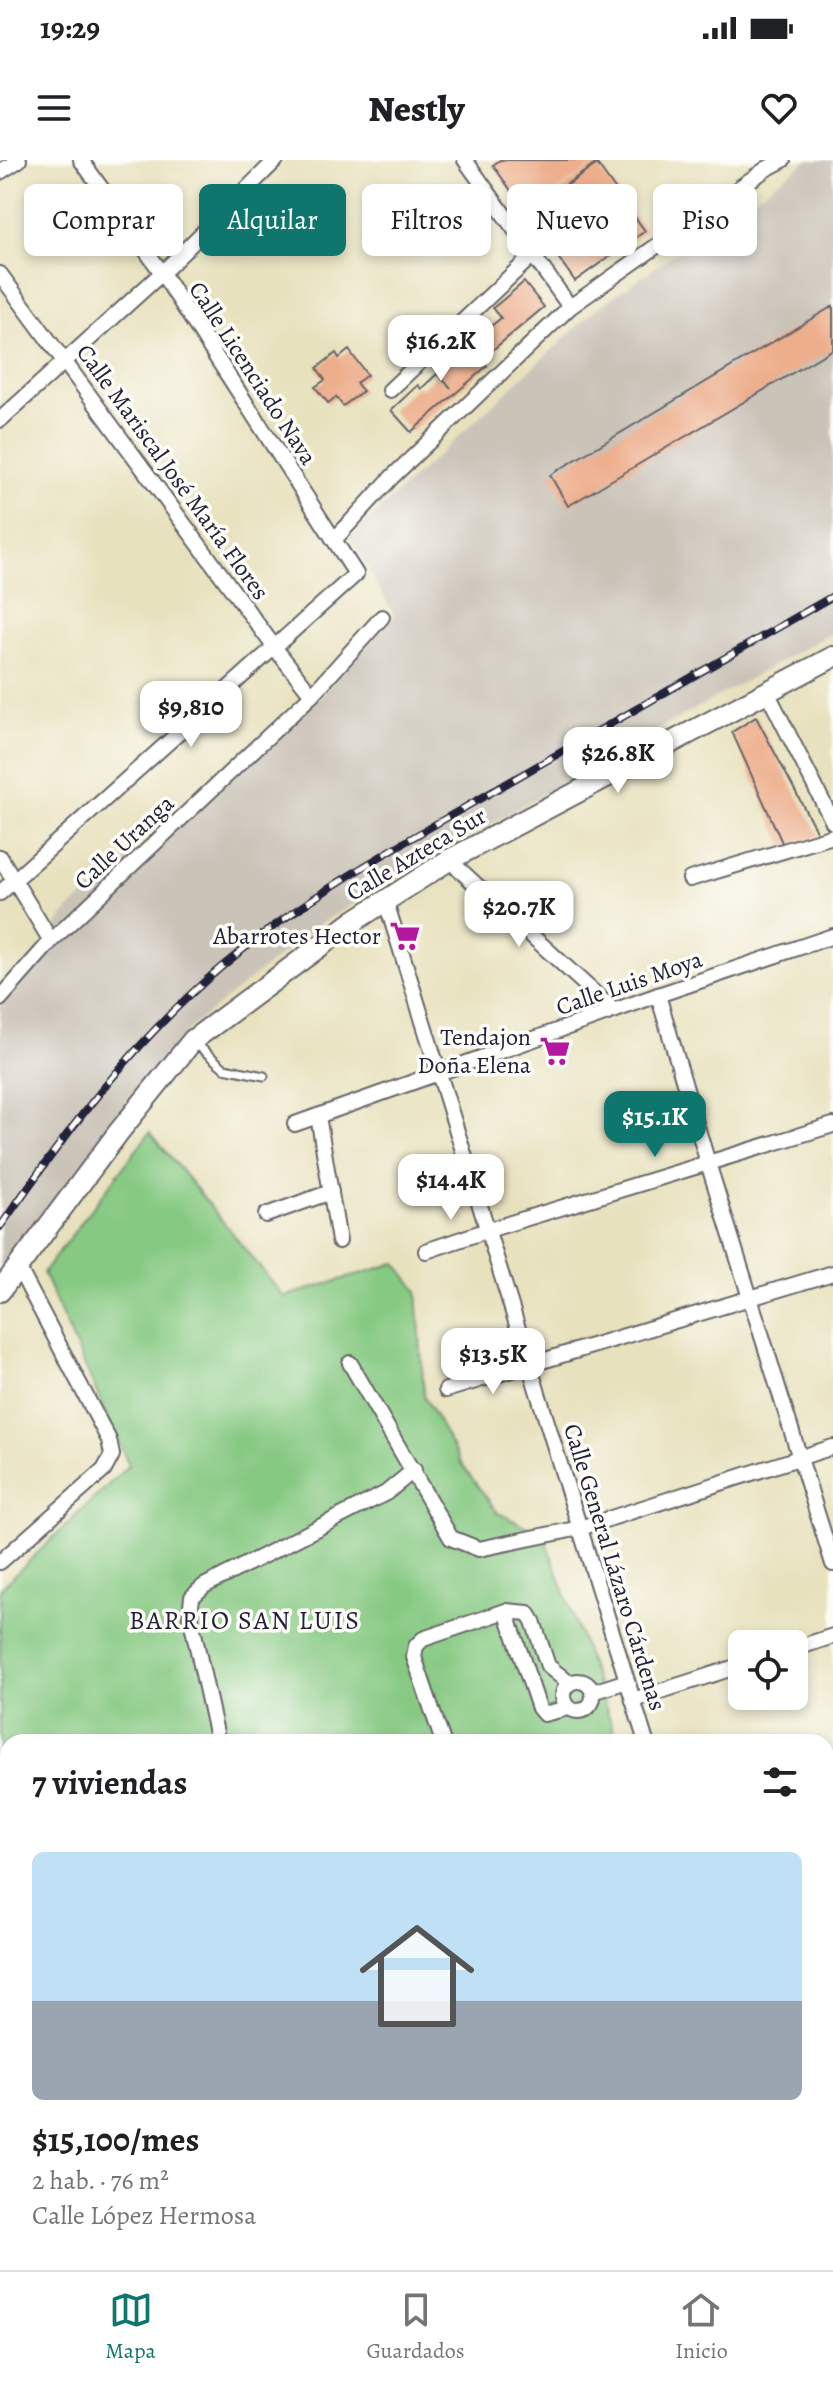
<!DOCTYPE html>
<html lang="es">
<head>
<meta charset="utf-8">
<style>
  :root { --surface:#fff; --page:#f6f6f6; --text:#202124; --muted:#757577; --line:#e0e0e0; --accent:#0f766e }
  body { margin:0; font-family:Alegreya,serif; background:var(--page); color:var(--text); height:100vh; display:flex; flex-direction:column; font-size:30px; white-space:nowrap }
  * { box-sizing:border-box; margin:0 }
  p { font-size:26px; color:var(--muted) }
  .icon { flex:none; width:44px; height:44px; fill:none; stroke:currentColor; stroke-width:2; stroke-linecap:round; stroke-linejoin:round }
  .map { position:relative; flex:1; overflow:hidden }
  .panel { position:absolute; left:0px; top:1574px; width:834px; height:536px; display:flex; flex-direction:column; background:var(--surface); border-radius:24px 24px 0 0; box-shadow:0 4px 12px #0003 }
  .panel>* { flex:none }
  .hud { position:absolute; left:24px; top:24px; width:786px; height:72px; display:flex; gap:16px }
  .controls { position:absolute; left:728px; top:1470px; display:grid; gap:16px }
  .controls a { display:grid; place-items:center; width:80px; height:80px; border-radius:12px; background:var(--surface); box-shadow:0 4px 12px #0003; font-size:40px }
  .price { position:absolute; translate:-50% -68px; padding:0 18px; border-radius:16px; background:#fff; color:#222; font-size:26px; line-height:52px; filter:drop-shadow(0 2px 4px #0008) }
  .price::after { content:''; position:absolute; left:50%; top:48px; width:24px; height:18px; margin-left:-12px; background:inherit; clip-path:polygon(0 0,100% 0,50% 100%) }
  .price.selected { background:var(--accent); color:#fff }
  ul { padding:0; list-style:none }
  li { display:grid; align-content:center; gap:16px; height:424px; padding:0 32px }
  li+li { border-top:2px solid var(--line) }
  li span { display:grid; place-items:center; height:248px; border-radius:12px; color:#555 }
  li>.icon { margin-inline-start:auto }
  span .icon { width:144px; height:144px; fill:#fffc; stroke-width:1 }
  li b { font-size:34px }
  h2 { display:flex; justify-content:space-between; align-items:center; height:96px; padding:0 32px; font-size:34px }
  .tag { padding:0 28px; border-radius:12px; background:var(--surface); box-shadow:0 4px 12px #0003; font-size:28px; line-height:72px }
  .tag.selected { background:var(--accent); color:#fff }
  .status { display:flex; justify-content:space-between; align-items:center; height:56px; padding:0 40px; background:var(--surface); direction:ltr }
  .status svg { height:22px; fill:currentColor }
  header { display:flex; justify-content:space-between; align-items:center; height:104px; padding:0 32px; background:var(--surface); font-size:36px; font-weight:800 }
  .menu { display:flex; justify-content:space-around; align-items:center; height:112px; border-top:2px solid var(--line); background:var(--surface); font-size:22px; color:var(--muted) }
  .menu a { display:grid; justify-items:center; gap:4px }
  .menu .selected { color:var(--accent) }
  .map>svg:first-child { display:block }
</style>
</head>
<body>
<div class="status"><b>19:29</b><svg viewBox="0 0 49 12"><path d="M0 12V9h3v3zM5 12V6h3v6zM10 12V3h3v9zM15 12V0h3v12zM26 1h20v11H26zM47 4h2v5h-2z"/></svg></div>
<header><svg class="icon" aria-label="menu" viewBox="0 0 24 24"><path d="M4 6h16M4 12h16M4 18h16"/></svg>Nestly<svg class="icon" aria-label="heart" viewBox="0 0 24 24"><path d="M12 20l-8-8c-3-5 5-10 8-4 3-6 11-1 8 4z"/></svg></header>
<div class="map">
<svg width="833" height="2110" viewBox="0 0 833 2110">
  <rect width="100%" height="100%" fill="#fdfcf7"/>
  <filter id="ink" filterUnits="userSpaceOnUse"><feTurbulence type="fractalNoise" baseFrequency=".0125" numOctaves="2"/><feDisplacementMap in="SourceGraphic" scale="16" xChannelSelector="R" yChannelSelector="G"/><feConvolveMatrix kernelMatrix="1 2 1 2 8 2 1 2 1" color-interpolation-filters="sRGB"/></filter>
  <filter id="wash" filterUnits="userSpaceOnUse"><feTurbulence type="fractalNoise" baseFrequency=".006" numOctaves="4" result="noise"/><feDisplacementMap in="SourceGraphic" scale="32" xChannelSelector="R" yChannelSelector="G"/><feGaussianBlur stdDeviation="1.8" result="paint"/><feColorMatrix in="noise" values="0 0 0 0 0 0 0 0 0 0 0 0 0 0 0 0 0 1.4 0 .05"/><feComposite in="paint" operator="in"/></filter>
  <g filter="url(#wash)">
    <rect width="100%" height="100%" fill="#e8e1bd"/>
    <path fill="#cac3b8" d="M808,0H833V472L562,623L319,764L192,866L0,1109V827L42,786L68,750L323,534L394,455L350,377L596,149Z"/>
    <path fill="#86c982" stroke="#54765e" stroke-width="2" d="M150,972L284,1137L396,1103L417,1130L424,1236L462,1305L498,1353L544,1375L618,1582H8V1854L0,1857V1429L129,1305L43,1113Z"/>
    <g id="blocks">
      <g fill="#edae8c">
        <path d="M500,0H595L597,3L526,52L493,5Z"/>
        <path d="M597,4L645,71L575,121L527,54Z"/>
        <path d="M524,122L544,147L483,198L465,176L485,159L491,166L501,158L493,148Z"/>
        <path d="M833,146V189L568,346L550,315Z"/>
        <path d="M462,175L487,206L411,272L391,250L418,225L421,229L437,214L451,228L429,202Z"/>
        <path d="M349,190L367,215L356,223L363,231L343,246L336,237L328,243L315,227L325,220L317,208L336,193L339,198Z"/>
        <path d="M756,557L819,676L784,687L732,572Z"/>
      </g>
    </g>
  </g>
  <g filter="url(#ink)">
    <use href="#blocks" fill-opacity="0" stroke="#676568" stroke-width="2"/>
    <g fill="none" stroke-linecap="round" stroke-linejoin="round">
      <g stroke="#676568" stroke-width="11">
        <path id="lane" d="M194,882L224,908L264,916"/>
      </g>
      <g stroke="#676568" stroke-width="18">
        <g id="street">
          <path d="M465,0L570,147"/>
          <path d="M0,12L19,0"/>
          <path d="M0,114L275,488L312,535"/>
          <path d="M390,230L534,94"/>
          <path d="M0,260L162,113L276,0"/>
          <path d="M335,379L392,317L570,147L766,9L783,0"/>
          <path d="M767,532L833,662"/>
          <path d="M0,697L51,781"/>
          <path d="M449,700L614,851"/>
          <path d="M690,719L833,676"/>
          <path d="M0,733L356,414L162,113L81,0"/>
          <path d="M386,742L646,1582"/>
          <path d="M658,835L708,1003L833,1404"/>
          <path d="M0,839L51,781L312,535L382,457"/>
          <path d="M318,956L339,1081"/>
          <path d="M295,964L658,835L833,776"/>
          <path d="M266,1055L331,1032"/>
          <path d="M426,1091L488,1070L833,965"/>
          <path d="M350,1203L451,1378L479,1389L580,1368L833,1287"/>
          <path d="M446,1230L833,1113"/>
          <path d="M0,1402L104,1310L112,1295L109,1280L17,1105"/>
          <path d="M506,1451L539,1548L544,1554L568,1548"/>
          <path d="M794,1489L833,1476"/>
          <circle cx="578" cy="1536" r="15"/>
          <path d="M593,1532L627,1521"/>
          <path d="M633,1540L742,1505"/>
          <path d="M218,1582L190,1455L192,1437L204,1426L386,1333L414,1310"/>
          <path d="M443,1582L414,1497L416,1486L423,1479L506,1451L528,1453L533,1461L548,1506L569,1523"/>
          <path d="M826,1681L833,1679"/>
          <path d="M0,1842L8,1840"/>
          <path d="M826,1869L830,1882"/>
          <path d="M0,1934L8,1931"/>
          <path d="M826,2021L833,2018"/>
          <path d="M0,2096L8,2094"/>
          <path d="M369,2102L372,2110"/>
          <path d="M810,2102L812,2110"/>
          <path d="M494,2110L520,2102"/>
        </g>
      </g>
      <g stroke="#676568" stroke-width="24">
        <path id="secondary" d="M0,1131L118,973L193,880L354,761L449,700L833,497"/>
      </g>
      <path stroke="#676568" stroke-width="3" stroke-dasharray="6 6" stroke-linecap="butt" d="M193,2102L196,2110"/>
      <use href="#lane" stroke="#fff" stroke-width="7"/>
      <use href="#street" stroke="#fff" stroke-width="14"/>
      <use href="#secondary" stroke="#fff" stroke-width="20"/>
      <g stroke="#22223b" stroke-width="8">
        <path id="rail" d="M0,1067C65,974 132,883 219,809C304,737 401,684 497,629C609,565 721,500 833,436"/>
      </g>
      <use href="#rail" stroke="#fdfcf7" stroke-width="5" stroke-dasharray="15" stroke-linecap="butt"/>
    </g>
  </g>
  <defs>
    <g id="supermarket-bare" transform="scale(2.4)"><path d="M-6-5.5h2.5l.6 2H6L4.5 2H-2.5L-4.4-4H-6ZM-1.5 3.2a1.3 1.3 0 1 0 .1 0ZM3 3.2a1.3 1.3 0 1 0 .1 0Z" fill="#b5179e" stroke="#fdfcf7" stroke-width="2.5" paint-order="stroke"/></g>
  </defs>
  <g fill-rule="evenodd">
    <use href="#supermarket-bare" x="405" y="776"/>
    <use href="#supermarket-bare" x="555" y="891"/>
  </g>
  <g text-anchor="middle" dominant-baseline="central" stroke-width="7" stroke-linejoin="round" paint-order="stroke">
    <g font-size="24" fill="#22223b" stroke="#fdfcf7">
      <text transform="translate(253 213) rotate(57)">Calle Licenciado Nava</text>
      <text transform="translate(173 312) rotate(54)">Calle Mariscal José María Flores</text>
      <text transform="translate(124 682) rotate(-43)">Calle Uranga</text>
      <text transform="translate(416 694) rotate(-31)">Calle Azteca Sur</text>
      <text transform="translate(629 823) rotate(-19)">Calle Luis Moya</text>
      <text transform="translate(615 1407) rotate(73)">Calle General Lázaro Cárdenas</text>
    </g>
    <g font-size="24" fill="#22223b" stroke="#fdfcf7" text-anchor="end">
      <text x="381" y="776">Abarrotes Hector</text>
      <text x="531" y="877">Tendajon<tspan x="531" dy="28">Doña Elena</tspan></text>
    </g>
    <g font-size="26" letter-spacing="2" fill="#22223b" stroke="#fdfcf7">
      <text x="245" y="1460">BARRIO SAN LUIS</text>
    </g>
  </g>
</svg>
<div class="controls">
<a><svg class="icon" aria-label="locate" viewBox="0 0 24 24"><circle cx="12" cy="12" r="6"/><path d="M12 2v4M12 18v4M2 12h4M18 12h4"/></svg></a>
</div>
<b class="price" style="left:441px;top:223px">$16.2K</b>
<b class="price" style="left:191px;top:589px">$9,810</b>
<b class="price" style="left:618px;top:635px">$26.8K</b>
<b class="price" style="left:519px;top:789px">$20.7K</b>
<b class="price selected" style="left:655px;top:999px">$15.1K</b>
<b class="price" style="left:451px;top:1062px">$14.4K</b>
<b class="price" style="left:493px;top:1236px">$13.5K</b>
<div class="hud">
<a class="tag">Comprar</a>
<a class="tag selected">Alquilar</a>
<a class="tag">Filtros</a>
<a class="tag">Nuevo</a>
<a class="tag">Piso</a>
</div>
<section class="panel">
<h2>7 viviendas<svg class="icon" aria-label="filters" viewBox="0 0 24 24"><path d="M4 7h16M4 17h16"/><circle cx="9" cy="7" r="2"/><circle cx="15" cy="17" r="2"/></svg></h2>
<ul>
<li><span style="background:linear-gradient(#bfe0f5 60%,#9aa5b1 0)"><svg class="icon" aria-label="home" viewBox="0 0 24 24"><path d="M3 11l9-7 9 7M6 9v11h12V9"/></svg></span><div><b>$15,100/mes</b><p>2 hab. · 76 m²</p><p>Calle López Hermosa</p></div></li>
</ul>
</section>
</div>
<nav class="menu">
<a class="selected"><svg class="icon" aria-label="map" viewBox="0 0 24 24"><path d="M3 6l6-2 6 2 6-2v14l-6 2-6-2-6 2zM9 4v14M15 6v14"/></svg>Mapa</a>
<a><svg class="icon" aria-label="saved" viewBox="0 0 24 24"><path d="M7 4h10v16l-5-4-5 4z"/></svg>Guardados</a>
<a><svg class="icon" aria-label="home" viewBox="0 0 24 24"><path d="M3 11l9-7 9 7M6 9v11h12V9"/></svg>Inicio</a>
</nav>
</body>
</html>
